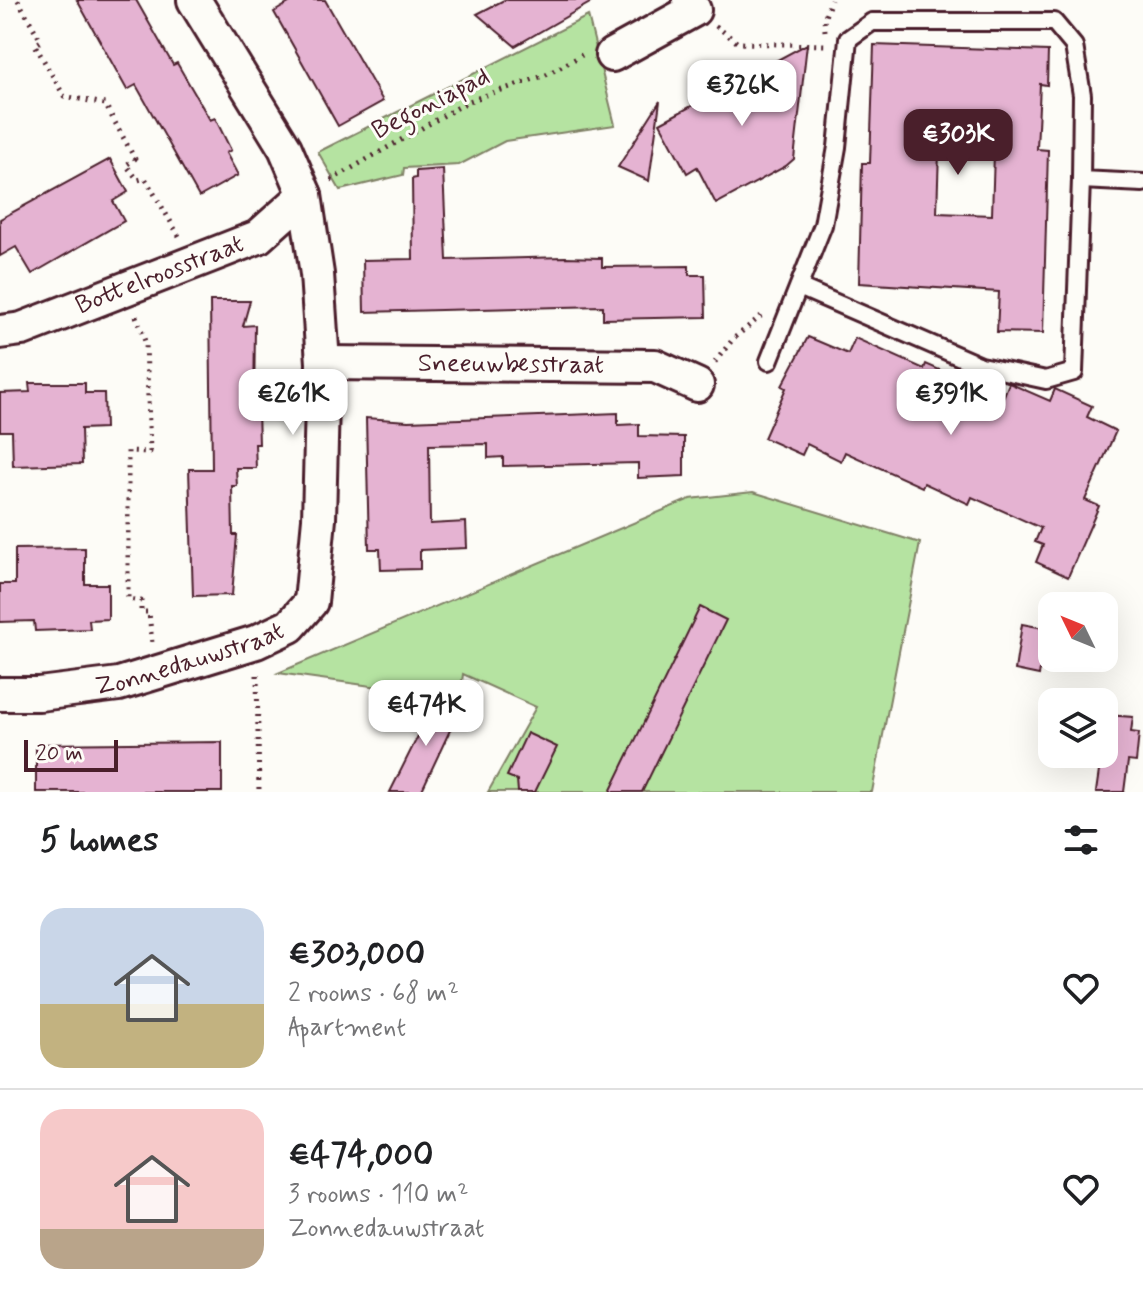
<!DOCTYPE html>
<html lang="en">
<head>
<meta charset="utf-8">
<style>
  :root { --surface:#fff; --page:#f2f2f2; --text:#202124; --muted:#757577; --line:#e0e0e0; --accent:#4a1f2b }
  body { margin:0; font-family:Mynerve,sans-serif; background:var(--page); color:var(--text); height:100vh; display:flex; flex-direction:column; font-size:30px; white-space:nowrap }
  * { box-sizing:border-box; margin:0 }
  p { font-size:26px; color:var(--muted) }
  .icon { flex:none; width:44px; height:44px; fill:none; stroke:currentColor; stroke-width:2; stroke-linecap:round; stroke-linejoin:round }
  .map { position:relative; height:792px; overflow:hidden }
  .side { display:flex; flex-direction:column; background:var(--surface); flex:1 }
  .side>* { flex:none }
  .needle { width:52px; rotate:313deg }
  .fabs { position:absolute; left:1038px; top:592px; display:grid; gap:16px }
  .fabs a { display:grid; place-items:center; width:80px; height:80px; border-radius:16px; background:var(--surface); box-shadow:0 8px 32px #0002; font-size:40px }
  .scale { position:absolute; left:24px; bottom:20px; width:94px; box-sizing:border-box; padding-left:8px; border:4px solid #4a1f2b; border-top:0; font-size:22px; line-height:28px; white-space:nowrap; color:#4a1f2b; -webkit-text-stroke:6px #fdfcf7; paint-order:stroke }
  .price { position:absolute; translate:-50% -68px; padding:0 18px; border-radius:16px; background:#fff; color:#222; font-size:26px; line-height:52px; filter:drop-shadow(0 2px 4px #0008) }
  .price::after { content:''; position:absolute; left:50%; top:48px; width:24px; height:18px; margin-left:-12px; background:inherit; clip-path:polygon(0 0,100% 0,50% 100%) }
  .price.on { background:var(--accent); color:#fff }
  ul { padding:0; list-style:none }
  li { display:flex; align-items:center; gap:24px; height:200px; padding:0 40px }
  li+li { border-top:2px solid var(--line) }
  li span { display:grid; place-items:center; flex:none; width:224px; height:160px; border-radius:24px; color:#555 }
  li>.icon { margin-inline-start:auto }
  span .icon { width:96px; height:96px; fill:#fffc; stroke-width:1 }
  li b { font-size:34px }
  h2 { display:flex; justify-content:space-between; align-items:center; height:96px; padding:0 40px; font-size:34px }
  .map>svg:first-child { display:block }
</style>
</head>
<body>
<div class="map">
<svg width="1143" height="792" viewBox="0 0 1143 792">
  <rect width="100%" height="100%" fill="#fdfcf7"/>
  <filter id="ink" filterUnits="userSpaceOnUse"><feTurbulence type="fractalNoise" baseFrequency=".0125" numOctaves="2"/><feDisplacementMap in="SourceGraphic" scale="16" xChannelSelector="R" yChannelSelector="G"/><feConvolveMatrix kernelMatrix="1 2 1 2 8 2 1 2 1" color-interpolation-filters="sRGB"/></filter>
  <g filter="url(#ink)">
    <g fill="#b5e3a1" stroke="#808166" stroke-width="2">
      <path d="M588,16L615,125L505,141L459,165L404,168L403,175L340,190L318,152Z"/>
      <path d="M753,492L920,543L872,792H488L536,707L463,674L459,706L436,695L278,673L690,499Z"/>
    </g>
    <g fill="#e5b3d2" stroke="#4a1f2b" stroke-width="2" fill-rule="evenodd">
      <path d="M77,0H136L173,65L177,63L210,120L215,118L231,150L226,153L238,175L199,197L136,85L127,90Z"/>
      <path d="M294,0H325L383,101L338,126L274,12Z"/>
      <path d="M504,0H595L515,46L477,14Z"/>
      <path d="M807,44L794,159L786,166L716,204L697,167L687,173L660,123Z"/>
      <path d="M874,45L1048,51L1047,85L1040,84L1037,149L1048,150L1043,333L997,332L999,292L859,283L862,163H870ZM940,120L995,121L992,215L937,213Z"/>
      <path d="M660,101L649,181L618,167Z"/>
      <path d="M110,159L128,192L113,201L124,221L32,274L16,247L0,256V219Z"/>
      <path d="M443,169L447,260L565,257L602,258V267L689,266V275H705L706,317L603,319V306L364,312L363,260L413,259L412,179L416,178V171Z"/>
      <path d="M210,301H250L243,326L255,325L254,409H258L259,444H255L256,468H236L237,486H232L233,535H237L232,595L193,596L189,469H212Z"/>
      <path d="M808,337L848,354L855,338L924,369L926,364L1003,398L1009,383L1050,401L1055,389L1092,406L1087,417L1116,431L1085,500L1099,506L1068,577L1036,562L1043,545L1035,542L1041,528L972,497L969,504L924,483L922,487L845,452L841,461L807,444L802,455L764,438L786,388L782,386Z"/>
      <path d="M29,383H85V393H104L105,428L81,429L82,464L13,466L12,431H0V393L30,392Z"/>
      <path d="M618,413V425L639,424V436L684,437V476L638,478V463L503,466V457L488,458V444L429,445L430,524L466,522L467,548L420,550V569L381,570L380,549H369L366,418L408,421Z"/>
      <path d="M85,548V584H108V619L89,620L90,629L35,631L34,621L0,622V584H15V549Z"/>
      <path d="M700,607L726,620L642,792H610Z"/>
      <path d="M1022,624L1049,629L1039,675L1015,670Z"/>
      <path d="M437,698L460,709L421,792H390Z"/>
      <path d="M1107,715L1133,717L1131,732L1139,733L1136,762L1128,761L1124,792H1096Z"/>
      <path d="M527,733L557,747L535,792H518L517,780L507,776Z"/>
      <path d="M222,742V792H36V744Z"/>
    </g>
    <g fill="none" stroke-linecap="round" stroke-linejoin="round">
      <g stroke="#4a1f2b" stroke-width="22">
        <g id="service">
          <path d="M799,287L981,366L1046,380L1074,372L1081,180"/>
          <path d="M769,361L823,225L837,147L848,39L872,22H1054L1074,46L1082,95L1081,180L1143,183"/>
        </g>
      </g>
      <g stroke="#4a1f2b" stroke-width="38">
        <g id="minor">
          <path d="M612,55L694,10L689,0"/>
          <path id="s1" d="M0,332L22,329L258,237L305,195"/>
          <path id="s2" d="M323,363L655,366L697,385"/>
          <path id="s3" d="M0,694H39L119,684L256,642L290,626L311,602L319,519L323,363L317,274L305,195L285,148L194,0"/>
        </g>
      </g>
      <g stroke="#4a1f2b" stroke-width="5" stroke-dasharray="2 6" stroke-linecap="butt">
        <path d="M18,0L41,41L35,45L64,96L105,104L135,159L126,165L138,180L145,178L179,236"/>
        <path d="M716,26L738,43L825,45"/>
        <path d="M825,31L824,19L831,0"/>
        <path d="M331,180L469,101L546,75L582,55"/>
        <path d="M136,316L146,344L150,452L128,451V599L141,601V612H149L152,643"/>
        <path d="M715,362L733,339L761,316"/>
        <path d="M257,675L259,792"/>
      </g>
      <use href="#service" stroke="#fdfcf7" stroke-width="16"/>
      <use href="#minor" stroke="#fdfcf7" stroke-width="32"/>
    </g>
  </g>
  <g text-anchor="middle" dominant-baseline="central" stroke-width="6" stroke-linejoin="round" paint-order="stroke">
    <g font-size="26" fill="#4a1f2b" stroke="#fdfcf7">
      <text transform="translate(431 104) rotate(-27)">Begoniapad</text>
      <text stroke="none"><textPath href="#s1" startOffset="170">Bottelroosstraat</textPath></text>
      <text stroke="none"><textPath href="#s2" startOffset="188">Sneeuwbesstraat</textPath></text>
      <text stroke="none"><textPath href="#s3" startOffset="194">Zonnedauwstraat</textPath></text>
    </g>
  </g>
</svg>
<div class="fabs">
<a><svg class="needle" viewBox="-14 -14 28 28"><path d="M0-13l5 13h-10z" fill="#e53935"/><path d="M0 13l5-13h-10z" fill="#757577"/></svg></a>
<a><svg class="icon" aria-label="layers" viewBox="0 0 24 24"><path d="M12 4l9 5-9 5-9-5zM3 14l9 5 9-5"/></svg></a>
</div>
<div class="scale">20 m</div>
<b class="price" style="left:742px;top:128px">€326K</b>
<b class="price on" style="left:958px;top:177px">€303K</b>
<b class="price" style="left:293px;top:437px">€261K</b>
<b class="price" style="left:951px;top:437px">€391K</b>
<b class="price" style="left:426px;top:748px">€474K</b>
</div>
<section class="side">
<h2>5 homes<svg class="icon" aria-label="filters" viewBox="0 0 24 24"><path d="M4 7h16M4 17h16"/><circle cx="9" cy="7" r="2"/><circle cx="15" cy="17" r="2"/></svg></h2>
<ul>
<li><span style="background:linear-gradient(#c9d6e8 60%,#c2b280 0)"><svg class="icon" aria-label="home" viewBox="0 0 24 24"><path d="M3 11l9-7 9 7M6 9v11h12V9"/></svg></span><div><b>€303,000</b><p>2 rooms · 68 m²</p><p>Apartment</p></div><svg class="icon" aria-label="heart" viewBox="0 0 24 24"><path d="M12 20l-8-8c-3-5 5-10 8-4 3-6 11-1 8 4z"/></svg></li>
<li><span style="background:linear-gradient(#f6c9c9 75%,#b9a48a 0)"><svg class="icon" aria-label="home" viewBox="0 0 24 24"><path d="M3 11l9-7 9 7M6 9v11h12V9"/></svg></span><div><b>€474,000</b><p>3 rooms · 110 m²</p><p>Zonnedauwstraat</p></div><svg class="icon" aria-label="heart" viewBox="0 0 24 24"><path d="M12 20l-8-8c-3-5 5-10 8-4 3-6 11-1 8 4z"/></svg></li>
</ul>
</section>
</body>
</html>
